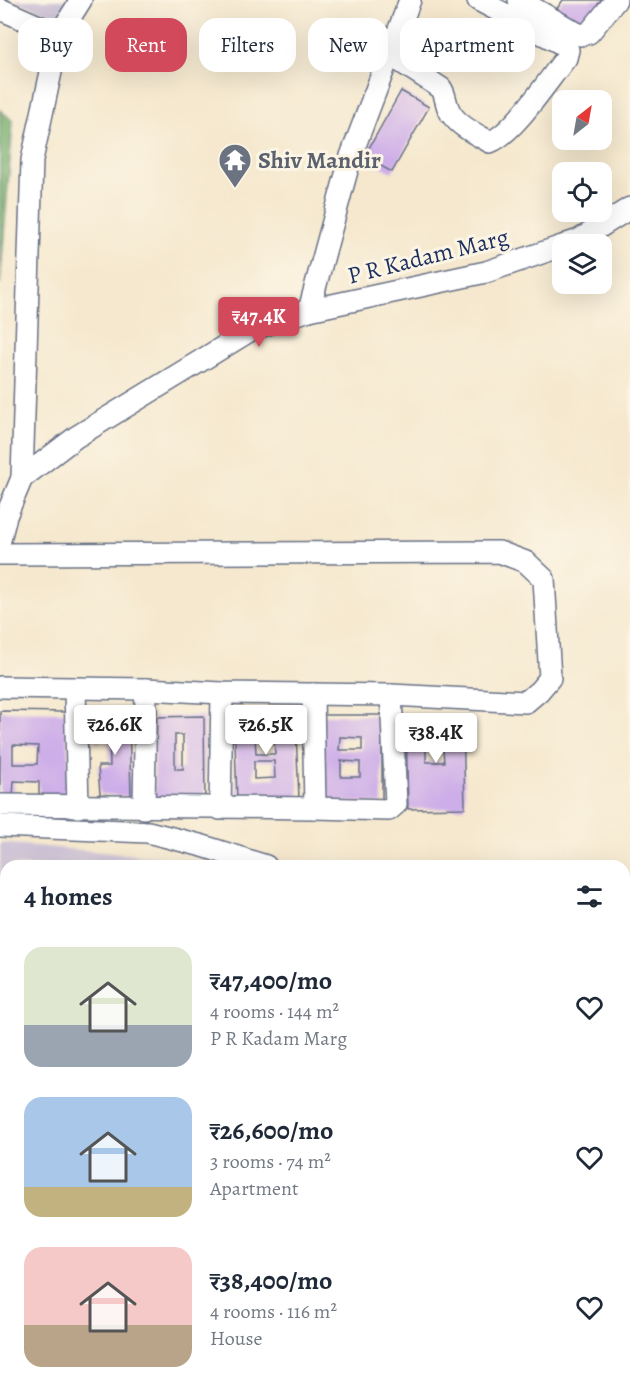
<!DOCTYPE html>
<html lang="en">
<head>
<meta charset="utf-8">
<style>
  :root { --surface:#fff; --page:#f6f6f7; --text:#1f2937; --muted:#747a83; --accent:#d1495b }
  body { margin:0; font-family:Alegreya,serif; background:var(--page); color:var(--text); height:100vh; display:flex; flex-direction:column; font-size:22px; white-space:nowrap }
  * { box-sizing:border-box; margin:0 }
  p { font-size:20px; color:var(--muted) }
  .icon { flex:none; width:33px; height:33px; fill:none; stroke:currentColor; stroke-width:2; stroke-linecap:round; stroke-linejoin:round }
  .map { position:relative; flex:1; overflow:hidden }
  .side { position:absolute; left:0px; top:860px; width:630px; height:536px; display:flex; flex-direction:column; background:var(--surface); border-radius:18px 18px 0 0; box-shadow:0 6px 24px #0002 }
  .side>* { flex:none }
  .hud { position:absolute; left:18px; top:18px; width:594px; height:54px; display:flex; gap:12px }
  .needle { width:39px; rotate:31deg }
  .controls { position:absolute; left:552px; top:90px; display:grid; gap:12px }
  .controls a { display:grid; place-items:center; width:60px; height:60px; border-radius:12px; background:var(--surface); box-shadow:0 6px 24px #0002; font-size:30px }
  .price { position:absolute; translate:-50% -51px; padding:0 14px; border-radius:6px; background:#fff; color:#222; font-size:20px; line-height:39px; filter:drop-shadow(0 2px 3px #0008) }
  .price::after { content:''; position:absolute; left:50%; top:36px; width:18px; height:14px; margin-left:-9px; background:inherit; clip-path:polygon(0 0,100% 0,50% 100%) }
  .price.current { background:var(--accent); color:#fff }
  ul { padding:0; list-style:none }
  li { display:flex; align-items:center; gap:18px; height:150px; padding:0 24px }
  li span { display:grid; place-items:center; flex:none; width:168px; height:120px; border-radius:18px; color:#555 }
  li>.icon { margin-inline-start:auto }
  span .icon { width:72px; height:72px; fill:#fffc; stroke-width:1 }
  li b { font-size:26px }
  h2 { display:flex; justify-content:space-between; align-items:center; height:72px; padding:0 24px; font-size:26px }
  .pill { padding:0 21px; border-radius:18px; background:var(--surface); box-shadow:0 6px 24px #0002; font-size:21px; line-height:54px }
  .pill.current { background:var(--accent); color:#fff }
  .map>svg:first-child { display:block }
</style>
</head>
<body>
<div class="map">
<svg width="630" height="1394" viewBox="0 0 630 1394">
  <rect width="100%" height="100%" fill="#fcf5e5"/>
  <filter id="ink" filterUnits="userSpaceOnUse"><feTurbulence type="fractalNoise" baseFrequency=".0167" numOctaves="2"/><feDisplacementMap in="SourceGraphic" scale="12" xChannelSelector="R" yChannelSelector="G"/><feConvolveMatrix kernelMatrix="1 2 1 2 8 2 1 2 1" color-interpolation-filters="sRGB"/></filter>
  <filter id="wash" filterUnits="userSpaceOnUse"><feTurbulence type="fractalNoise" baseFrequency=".008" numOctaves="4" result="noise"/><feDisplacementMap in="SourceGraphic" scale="24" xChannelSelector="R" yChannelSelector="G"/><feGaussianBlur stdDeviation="1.35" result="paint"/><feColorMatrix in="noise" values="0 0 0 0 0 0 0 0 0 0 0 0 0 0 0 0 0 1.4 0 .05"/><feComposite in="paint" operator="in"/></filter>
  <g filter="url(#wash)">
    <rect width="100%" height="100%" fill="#f5e8ce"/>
    <g fill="#cabfd6">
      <path d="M13,0H67L58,17Z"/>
      <path d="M0,843L202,861L211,865L6,866V956L0,955Z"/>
      <path d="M0,995L6,996V1248L0,1260Z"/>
      <path d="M624,1169L630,1174V1394H259L261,1389H624Z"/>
    </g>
    <path fill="#72ab69" stroke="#466d64" stroke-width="1.5" d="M0,110L13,121L0,284Z"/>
    <g id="blocks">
      <g fill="#ceaee8" fill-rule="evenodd">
        <path d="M563,0H605L586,29L556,10Z"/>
        <path d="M401,91L429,107L392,172L364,157Z"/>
        <path d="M0,711L66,712L70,798L39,797V782L14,781L13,796H0ZM13,745L38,746L37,764H13Z"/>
        <path d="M295,711L299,798L237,800L234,713ZM274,736L275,754H256L255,737ZM254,761H274L275,778L254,779Z"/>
        <path d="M95,713L129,718L131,797L100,794L98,766H110L109,734H98L99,743H97Z"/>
        <path d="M317,715H382V804L323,801ZM340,737L362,738V750H339ZM341,761L360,762V777H341Z"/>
        <path d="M204,716L205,802L155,801L153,717ZM175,735H183V769H175Z"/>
        <path d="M463,720L465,808L408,809L406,721ZM426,749H443L444,762H426Z"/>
      </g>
    </g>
  </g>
  <g filter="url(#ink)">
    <use href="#blocks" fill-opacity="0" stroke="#677085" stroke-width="1.5"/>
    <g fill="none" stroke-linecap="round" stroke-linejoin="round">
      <g stroke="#677085" stroke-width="24">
        <g id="street">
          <path d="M519,0L580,35L589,33L616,0"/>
          <path d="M0,9L59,35"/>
          <path d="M390,55L441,88C446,95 445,102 449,110C456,125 476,134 490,142C514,133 548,80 566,58L568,50L562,44L478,0"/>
          <path d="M567,244L579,240L630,208"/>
          <path d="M309,310L351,156L410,0"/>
          <path d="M22,478L32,160L59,35L81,0"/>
          <path d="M0,540L6,516L22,478L76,437L251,330L309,310L486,272L562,246"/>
          <path d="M0,554L499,552L526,562L544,579L550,678L539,691L526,702L391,695L222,693L146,689L0,687"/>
          <path d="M75,688L78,807"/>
          <path d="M0,805L315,808L313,694"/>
          <path d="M144,808L146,689"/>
          <path d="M315,808L389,810L396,804L391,695"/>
          <path d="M220,809L222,693"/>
          <path d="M0,826L148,832L203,846L266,866"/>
          <path d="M0,975L6,976"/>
          <path d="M624,1151L630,1156"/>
          <path d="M624,1347L630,1333"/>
          <path d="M444,1389L456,1394"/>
          <path d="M243,1394L245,1389"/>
          <path d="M604,1394L606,1389"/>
        </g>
      </g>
      <use href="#street" stroke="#fff" stroke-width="21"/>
    </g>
  </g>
  <defs>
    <g id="temple-pin" transform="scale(1.725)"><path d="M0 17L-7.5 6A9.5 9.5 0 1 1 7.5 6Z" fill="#6b7280" stroke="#fcf5e5"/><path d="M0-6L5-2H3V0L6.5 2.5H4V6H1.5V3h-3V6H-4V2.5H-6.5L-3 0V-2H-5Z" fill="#fff"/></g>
  </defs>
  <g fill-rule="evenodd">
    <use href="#temple-pin" x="235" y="160"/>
  </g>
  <g text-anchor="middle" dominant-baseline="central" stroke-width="6" stroke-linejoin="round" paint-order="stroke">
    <g font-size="24" font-weight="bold" fill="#5b616d" stroke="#fcf5e5" text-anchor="start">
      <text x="258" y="160">Shiv Mandir</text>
    </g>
    <g font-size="24" fill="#1b2f5e" stroke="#fcf5e5">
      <text transform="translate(428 256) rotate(-14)">P R Kadam Marg</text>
    </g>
  </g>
</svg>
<div class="controls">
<a><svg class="needle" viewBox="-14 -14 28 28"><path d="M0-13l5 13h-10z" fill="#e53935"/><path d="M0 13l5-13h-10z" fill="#747a83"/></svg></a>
<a><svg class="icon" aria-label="locate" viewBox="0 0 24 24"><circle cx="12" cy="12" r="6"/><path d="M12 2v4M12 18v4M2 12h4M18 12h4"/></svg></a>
<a><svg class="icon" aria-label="layers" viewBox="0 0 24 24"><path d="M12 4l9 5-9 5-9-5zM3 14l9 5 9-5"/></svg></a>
</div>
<b class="price current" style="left:259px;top:348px">₹47.4K</b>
<b class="price" style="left:115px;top:756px">₹26.6K</b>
<b class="price" style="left:266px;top:756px">₹26.5K</b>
<b class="price" style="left:436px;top:764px">₹38.4K</b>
<div class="hud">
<a class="pill">Buy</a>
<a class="pill current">Rent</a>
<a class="pill">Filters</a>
<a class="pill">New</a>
<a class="pill">Apartment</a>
</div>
<section class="side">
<h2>4 homes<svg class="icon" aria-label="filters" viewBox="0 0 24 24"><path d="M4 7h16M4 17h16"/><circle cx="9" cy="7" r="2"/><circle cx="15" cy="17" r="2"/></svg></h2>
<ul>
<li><span style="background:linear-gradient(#dfe7d0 65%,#9aa5b1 0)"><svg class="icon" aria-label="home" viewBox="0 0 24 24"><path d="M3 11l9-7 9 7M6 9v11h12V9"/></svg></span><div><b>₹47,400/mo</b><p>4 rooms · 144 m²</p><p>P R Kadam Marg</p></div><svg class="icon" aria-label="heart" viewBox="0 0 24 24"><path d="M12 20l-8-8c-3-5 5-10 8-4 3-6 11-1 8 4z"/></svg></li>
<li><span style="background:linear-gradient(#a9c7e8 75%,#c2b280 0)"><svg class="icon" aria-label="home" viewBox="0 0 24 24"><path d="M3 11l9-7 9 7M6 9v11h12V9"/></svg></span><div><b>₹26,600/mo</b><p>3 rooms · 74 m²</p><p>Apartment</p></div><svg class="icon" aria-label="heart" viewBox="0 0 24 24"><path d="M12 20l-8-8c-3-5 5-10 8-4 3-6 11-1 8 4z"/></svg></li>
<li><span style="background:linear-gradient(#f6c9c9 65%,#b9a48a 0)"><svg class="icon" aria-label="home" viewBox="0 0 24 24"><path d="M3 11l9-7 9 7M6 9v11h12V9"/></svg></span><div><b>₹38,400/mo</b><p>4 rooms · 116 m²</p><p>House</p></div><svg class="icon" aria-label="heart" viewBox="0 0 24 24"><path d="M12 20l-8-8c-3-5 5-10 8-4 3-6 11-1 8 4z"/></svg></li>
</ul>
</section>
</div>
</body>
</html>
